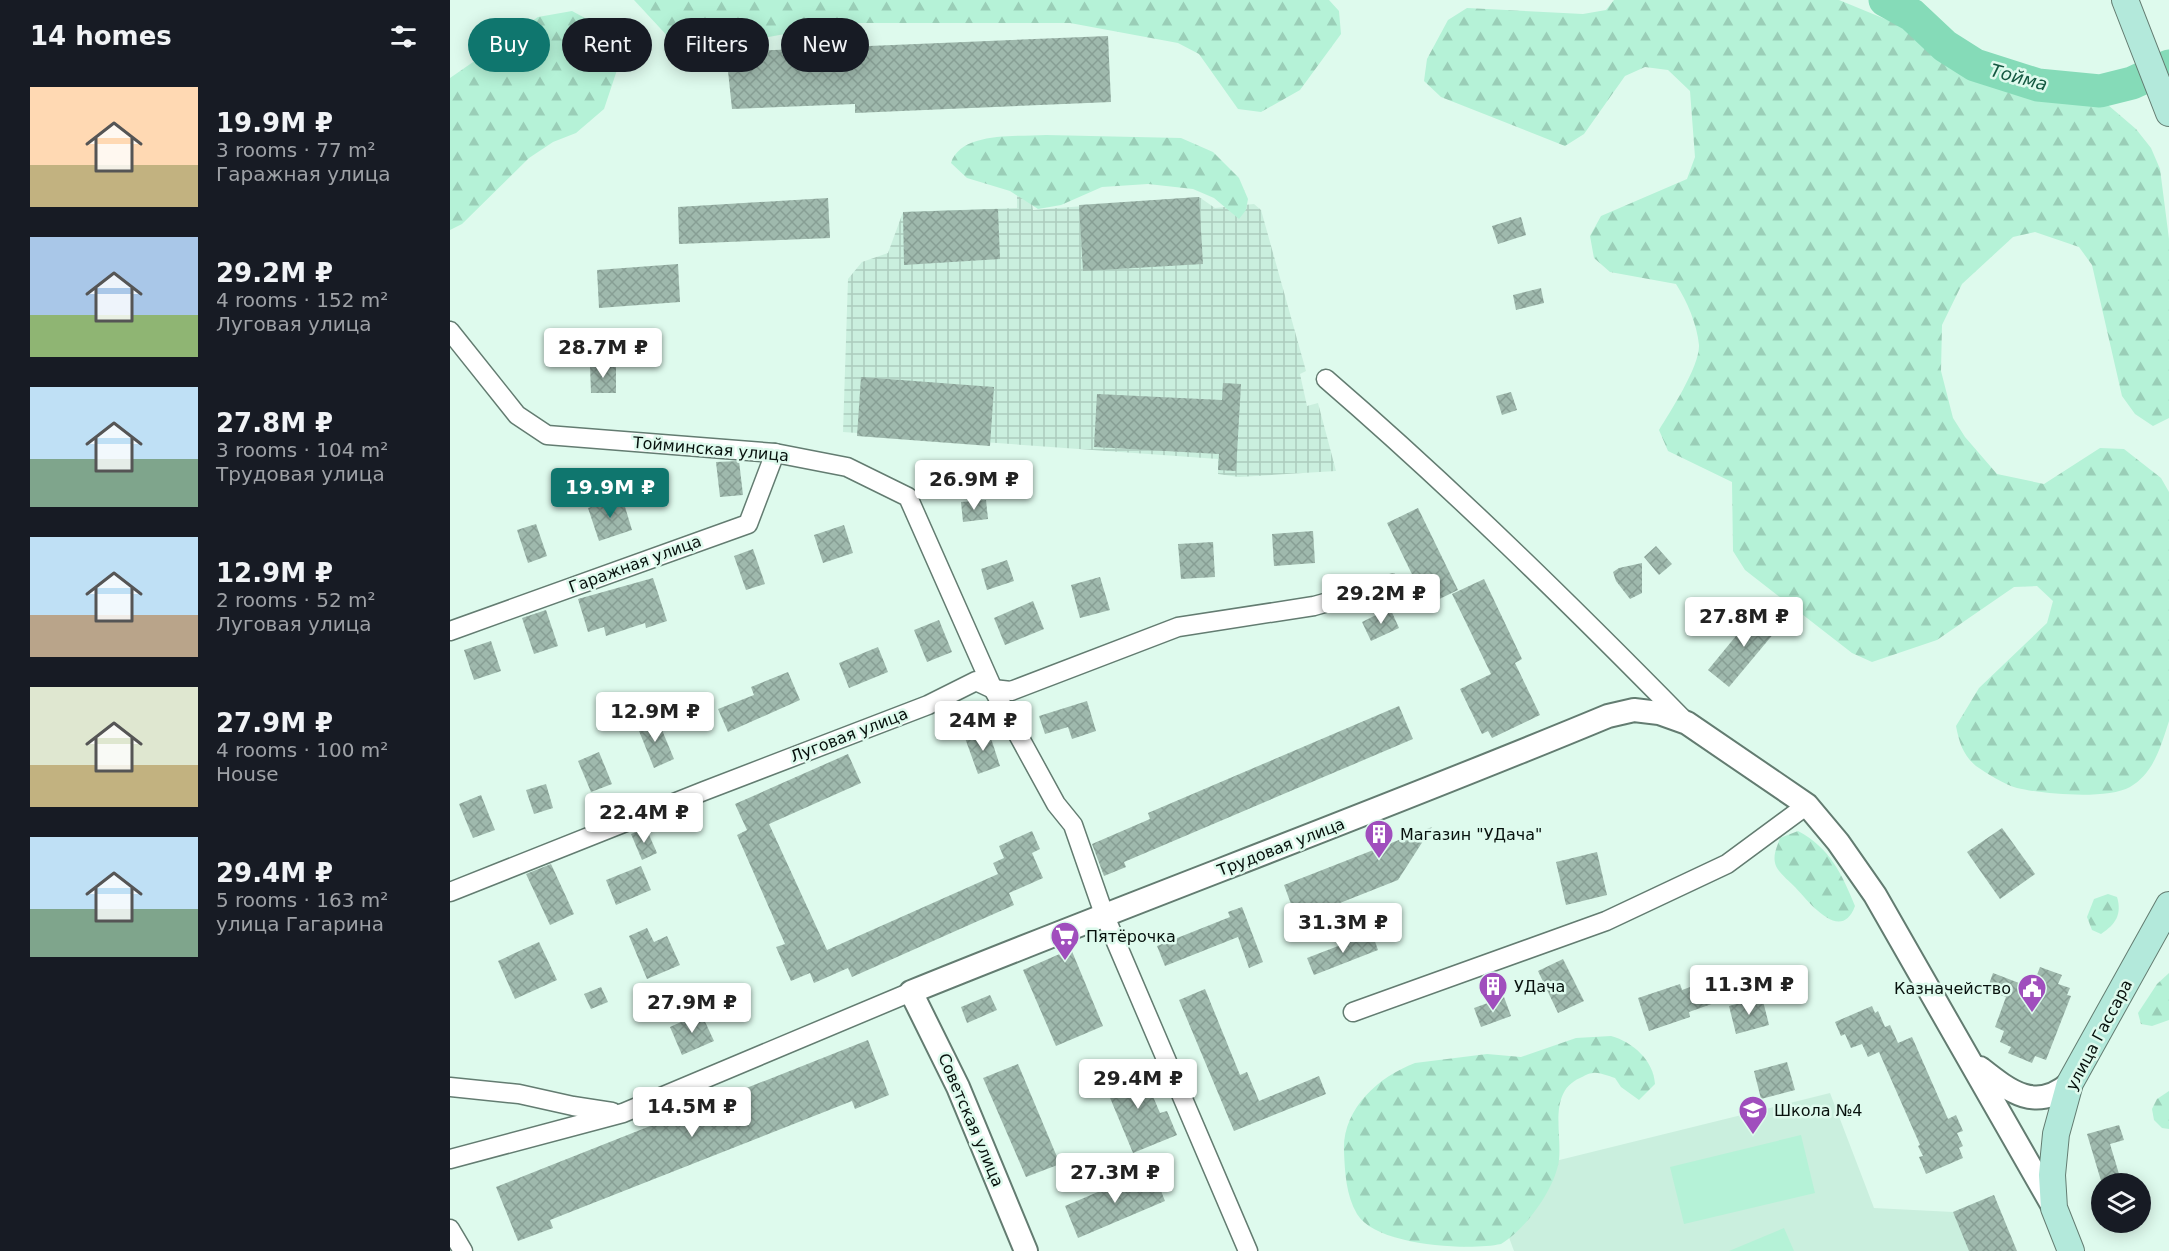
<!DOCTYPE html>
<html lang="en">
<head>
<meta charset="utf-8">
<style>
  :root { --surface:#171b24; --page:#242831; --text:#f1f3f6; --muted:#9ea1a6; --accent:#0f766e }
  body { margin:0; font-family:"DejaVu Sans",sans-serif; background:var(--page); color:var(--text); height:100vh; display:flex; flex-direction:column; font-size:22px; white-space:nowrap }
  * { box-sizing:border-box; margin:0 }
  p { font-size:20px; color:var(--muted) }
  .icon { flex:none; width:33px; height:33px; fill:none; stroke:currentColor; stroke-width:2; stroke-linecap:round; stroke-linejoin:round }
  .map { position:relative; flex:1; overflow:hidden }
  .panel { display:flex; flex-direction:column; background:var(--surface); width:450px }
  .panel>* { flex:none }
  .banner { position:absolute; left:18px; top:18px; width:570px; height:54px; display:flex; gap:12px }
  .buttons { position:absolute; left:1641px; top:1173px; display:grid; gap:12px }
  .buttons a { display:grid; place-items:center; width:60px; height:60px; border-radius:50%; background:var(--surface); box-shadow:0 3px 15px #0003; font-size:30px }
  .price { position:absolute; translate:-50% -51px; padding:0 14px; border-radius:6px; background:#fff; color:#222; font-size:20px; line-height:39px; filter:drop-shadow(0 2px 3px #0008) }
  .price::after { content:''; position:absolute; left:50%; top:36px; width:18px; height:14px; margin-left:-9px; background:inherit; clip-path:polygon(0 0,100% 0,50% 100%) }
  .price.current { background:var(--accent); color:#fff }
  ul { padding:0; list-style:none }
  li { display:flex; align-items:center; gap:18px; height:150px; padding:0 30px }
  li span { display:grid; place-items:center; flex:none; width:168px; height:120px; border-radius:0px; color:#555 }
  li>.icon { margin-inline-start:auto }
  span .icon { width:72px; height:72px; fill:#fffc; stroke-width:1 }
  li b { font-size:26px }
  h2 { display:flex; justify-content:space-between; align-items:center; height:72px; padding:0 30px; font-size:26px }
  .pill { padding:0 21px; border-radius:27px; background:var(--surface); box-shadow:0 3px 15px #0003; font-size:21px; line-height:54px }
  .pill.current { background:var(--accent); color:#fff }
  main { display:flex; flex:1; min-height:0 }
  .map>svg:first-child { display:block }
</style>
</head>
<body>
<main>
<section class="panel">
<h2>14 homes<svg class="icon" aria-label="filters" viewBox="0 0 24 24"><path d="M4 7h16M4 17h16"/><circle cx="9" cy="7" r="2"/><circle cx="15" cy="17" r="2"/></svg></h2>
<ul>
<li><span style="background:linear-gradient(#ffd9b3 65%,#c2b280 0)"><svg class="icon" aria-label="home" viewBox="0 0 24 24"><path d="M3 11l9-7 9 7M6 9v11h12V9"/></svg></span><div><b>19.9M ₽</b><p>3 rooms · 77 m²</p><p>Гаражная улица</p></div></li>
<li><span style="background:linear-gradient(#a9c7e8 65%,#8fb573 0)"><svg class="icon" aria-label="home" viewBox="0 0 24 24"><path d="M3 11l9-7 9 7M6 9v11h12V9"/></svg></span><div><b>29.2M ₽</b><p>4 rooms · 152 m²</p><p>Луговая улица</p></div></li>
<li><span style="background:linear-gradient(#bfe0f5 60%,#7fa58c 0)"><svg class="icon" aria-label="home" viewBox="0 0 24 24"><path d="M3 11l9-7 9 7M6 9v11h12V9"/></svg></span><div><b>27.8M ₽</b><p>3 rooms · 104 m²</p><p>Трудовая улица</p></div></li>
<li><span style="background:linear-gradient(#bfe0f5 65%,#b9a48a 0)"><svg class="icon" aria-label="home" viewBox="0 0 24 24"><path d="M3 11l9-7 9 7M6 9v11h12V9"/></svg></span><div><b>12.9M ₽</b><p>2 rooms · 52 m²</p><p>Луговая улица</p></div></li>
<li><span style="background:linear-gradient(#dfe7d0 65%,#c2b280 0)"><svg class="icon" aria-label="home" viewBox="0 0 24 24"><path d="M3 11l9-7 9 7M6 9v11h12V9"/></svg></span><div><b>27.9M ₽</b><p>4 rooms · 100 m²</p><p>House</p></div></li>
<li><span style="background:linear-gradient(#bfe0f5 60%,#7fa58c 0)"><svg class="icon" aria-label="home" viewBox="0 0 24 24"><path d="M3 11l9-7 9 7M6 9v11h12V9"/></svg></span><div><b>29.4M ₽</b><p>5 rooms · 163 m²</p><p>улица Гагарина</p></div></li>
</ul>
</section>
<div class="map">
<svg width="1719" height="1251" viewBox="0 0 1719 1251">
  <defs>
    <pattern id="industrial-grid" width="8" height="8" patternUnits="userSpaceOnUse" patternTransform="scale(1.5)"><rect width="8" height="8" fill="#caefde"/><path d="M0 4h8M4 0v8" fill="none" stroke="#acccbd"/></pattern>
    <pattern id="forest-firs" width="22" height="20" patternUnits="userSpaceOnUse" patternTransform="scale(1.5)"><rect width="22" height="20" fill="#b5f2d7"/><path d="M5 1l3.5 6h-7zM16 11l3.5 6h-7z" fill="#9aceb7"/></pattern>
    <pattern id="building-cross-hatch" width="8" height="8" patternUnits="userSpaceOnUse" patternTransform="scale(1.5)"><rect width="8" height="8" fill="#9fb9ad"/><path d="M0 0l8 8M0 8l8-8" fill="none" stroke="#879e94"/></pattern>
  </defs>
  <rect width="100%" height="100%" fill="#defaed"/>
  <path fill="#caefde" d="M1380,1093L1424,1208L1503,1212L1544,1195L1566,1251H1064L1037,1178Z"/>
  <path fill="url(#industrial-grid)" d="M567,188L580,189L583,210L749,197L765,208L804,204L811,210L856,371L850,374L857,406L868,403L886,471L789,477L768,474V459L393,432L398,279L412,262L438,253L453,212L567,208Z"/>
  <g fill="url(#forest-firs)">
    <path d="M184,0H879L889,11L891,34L850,90L811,112L788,109L749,54L728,43L620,23H394L243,51L222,41Z"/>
    <path d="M1164,0H1389L1457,28L1511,71L1557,89L1651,99L1686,129L1701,148L1710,169L1719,239V418L1703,426L1685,414L1672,396L1642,265L1629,247L1585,232L1563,237L1512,284L1492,325L1491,371L1503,418L1515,437L1547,474L1594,484L1650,448L1674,449L1711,478L1719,492V721C1711,746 1704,773 1680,787C1657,800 1592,794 1567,788C1555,785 1536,773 1526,766C1513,755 1509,742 1506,726L1529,688L1597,623L1603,601L1587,586L1564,587L1487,640L1422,662L1402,653L1295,570L1283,551L1282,482L1218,451L1209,430C1220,412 1250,366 1249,345C1247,324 1237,301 1226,284L1160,272L1144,258L1140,236L1151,216L1237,179L1245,157L1240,91L1218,70L1195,67L1175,76L1134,134L1115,146L991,97L974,81L977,59L998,20L1017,8L1133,14L1156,10Z"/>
    <path d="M122,11L148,25L163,47L167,70L154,109L126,133L103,142L79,158L12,224L0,230V78L88,17Z"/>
    <path d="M596,135L731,138L763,152L789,178L798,199L796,210L789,219L764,198L743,189L698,184L652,187L611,205L588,209L560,191L517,178L501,163C511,131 568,137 596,135Z"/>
    <path d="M1348,831C1380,848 1392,874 1405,906C1391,944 1359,902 1345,887C1339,881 1329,873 1326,866C1322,856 1327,847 1330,838Z"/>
    <path d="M1658,894L1667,897C1672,914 1666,924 1651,934L1642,930L1637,917L1644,899Z"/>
    <path d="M1719,973V1020L1702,1026L1691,1024L1688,1013L1707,984Z"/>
    <path d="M1161,1036C1183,1042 1204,1061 1205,1084L1189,1100L1171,1087L1165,1078C1158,1076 1149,1072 1143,1073C1139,1073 1134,1076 1130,1078C1098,1092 1112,1133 1109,1160C1105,1189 1076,1229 1051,1244C1019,1251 926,1246 907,1214C896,1195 895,1173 894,1152C892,1109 928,1077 965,1063L1037,1054L1071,1057L1126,1038Z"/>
    <path d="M1719,1091V1129L1712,1128L1704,1120L1702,1109L1707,1099Z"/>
  </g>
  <g fill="#b5f2d7">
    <path d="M1351,1135L1365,1193L1234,1224L1220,1167Z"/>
    <path d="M1334,1228L1344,1251H1279Z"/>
  </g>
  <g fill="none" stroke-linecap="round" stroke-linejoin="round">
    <path stroke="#85dbb8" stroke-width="33" d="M1435,0L1462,15L1495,46L1525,65L1588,85L1650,91L1682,83L1719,66"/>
  </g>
  <g fill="url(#building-cross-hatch)">
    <path d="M658,36L661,102L405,113V104L282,109L276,52Z"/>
    <path d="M749,197L753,264L633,271L629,205Z"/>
    <path d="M378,198L380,238L229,244L228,207Z"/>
    <path d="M548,209L550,259L454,265L453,212Z"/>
    <path d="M1071,217L1076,235L1048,244L1042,226Z"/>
    <path d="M228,264L230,302L149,308L147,270Z"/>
    <path d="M1091,288L1094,303L1066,310L1063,295Z"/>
    <path d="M140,365H166V393H141Z"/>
    <path d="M411,377L544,387L540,446L407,436Z"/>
    <path d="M773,383L791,384L786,471L768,470L769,454L644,447L647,394L772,400Z"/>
    <path d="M1061,392L1067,410L1052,415L1046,396Z"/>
    <path d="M289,461L293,495L270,497L266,462Z"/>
    <path d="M172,497L182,530L149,541L138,508Z"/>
    <path d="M536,500L538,519L513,522L511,502Z"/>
    <path d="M968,508L1008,590L977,605L937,523Z"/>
    <path d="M86,524L97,556L78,563L67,530Z"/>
    <path d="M394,525L403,553L373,563L364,535Z"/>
    <path d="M863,531L865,563L824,566L822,534Z"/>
    <path d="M763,542L765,577L731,579L728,544Z"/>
    <path d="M1206,546L1222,564L1209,575L1194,557Z"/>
    <path d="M303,549L315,584L296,590L284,556Z"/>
    <path d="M557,560L564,581L537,590L531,569Z"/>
    <path d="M1192,563V593L1180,599L1166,581L1163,572L1169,568Z"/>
    <path d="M650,577L660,610L630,618L621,585Z"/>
    <path d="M203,578L217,621L196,628L195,623L156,636L154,627L138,632L128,599Z"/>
    <path d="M1034,579L1072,659L1065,663L1090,715L1042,738L1038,731L1032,734L1010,689L1041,674L1002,594Z"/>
    <path d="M583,601L594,629L555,645L544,618Z"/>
    <path d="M940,608L949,628L921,641L912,622Z"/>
    <path d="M1309,608L1330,626L1279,687L1258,670Z"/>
    <path d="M96,610L108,646L84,654L72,618Z"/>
    <path d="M489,620L502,652L477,662L464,630Z"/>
    <path d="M41,641L51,671L24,680L14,650Z"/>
    <path d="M428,647L438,672L399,688L389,663Z"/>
    <path d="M338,672L350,700L278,732L268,709L304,695L301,687Z"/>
    <path d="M637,701L646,731L622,739L618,727L595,734L589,716Z"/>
    <path d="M949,706L963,739L674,862L676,867L654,876L642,844L700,819L698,813Z"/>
    <path d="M207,718L224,759L204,768L187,726Z"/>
    <path d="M538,729L550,766L528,774L515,738Z"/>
    <path d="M149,752L162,784L141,792L128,761Z"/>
    <path d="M398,754L411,783L319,824L377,950L548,874L543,863L554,858L549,846L582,831L590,849L582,853L593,878L559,893L564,905L402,977L398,968L364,983L360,973L341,981L326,947L335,944L287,835L297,830L285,804Z"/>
    <path d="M96,784L103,808L84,814L76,790Z"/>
    <path d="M31,795L45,830L23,838L9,804Z"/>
    <path d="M982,827L948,880L847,920L834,885Z"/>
    <path d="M196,828L207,853L192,860L181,834Z"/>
    <path d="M1552,828L1585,874L1550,899L1517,852Z"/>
    <path d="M1147,852L1157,895L1116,905L1106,862Z"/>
    <path d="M101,864L124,914L100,925L76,874Z"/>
    <path d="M191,866L201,890L166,905L156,880Z"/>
    <path d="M792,907L813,962L799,968L788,937L715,966L707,946L780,917L778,912Z"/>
    <path d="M197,928L204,942L217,936L230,965L197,979L179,936Z"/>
    <path d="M922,933L928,950L864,975L857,958Z"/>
    <path d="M89,942L107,980L65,999L48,961Z"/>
    <path d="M621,949L653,1026L606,1046L573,970Z"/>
    <path d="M1113,959L1134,1001L1108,1013L1088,971Z"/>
    <path d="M1590,967L1612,975L1608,984L1620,988L1617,995L1621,996L1596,1060L1585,1056L1582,1063L1558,1053L1561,1047L1550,1042L1554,1031L1545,1027L1556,997L1537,990L1543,973L1582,988Z"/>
    <path d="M1279,973L1287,995L1239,1012L1240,1017L1199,1031L1188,998L1230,984L1232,990Z"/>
    <path d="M151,987L158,1002L141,1009L134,994Z"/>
    <path d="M755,989L790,1075L797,1072L809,1101L869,1076L876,1094L784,1131L729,1000Z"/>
    <path d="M540,995L547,1010L517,1023L511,1007Z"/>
    <path d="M1054,997L1061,1016L1031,1027L1024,1008Z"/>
    <path d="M1312,997L1319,1025L1286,1034L1279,1006Z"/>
    <path d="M1422,1006L1425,1013L1428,1011L1435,1027L1440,1025L1448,1043L1462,1037L1498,1119L1506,1115L1513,1131L1507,1133L1513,1146L1509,1148L1513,1158L1476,1174L1469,1157L1473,1156L1468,1146L1470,1145L1429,1052L1418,1057L1412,1044L1401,1048L1395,1034L1391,1036L1385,1022Z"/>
    <path d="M251,1013L264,1041L232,1055L220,1027Z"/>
    <path d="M418,1040L439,1095L405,1109L402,1101L100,1220L103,1228L68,1241L46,1187Z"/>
    <path d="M1337,1062L1345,1090L1311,1099L1304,1071Z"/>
    <path d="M568,1064L610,1164L576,1177L533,1078Z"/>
    <path d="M690,1066L710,1113L717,1111L727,1135L683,1153L653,1081Z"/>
    <path d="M1669,1125L1674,1140L1660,1144L1672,1184H1652L1637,1134Z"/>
    <path d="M702,1169L715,1201L628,1238L615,1206Z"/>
    <path d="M1544,1195L1567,1251H1519L1503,1212Z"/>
  </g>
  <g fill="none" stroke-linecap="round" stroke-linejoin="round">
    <g stroke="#637c71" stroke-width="21">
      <g id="minor">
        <path d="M0,331L67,415L97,435L325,453L397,467L458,497L543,689L606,804L623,825L654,914L798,1251"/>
        <path d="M876,379C1001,487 1119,603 1235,721"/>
        <path d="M0,631L298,524L325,453"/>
        <path d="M0,892L254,791L478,705L526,681L543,689L561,691L728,627L864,606L942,584"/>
        <path d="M903,1012L1156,921L1277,864L1357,805"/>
        <path d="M0,1087L69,1094L123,1106L162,1112"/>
        <path d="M0,1159L173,1113L461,992"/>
        <path d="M0,1229L13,1251"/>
      </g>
    </g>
    <g stroke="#637c71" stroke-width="26">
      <g id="tertiary">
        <path d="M1530,1068C1559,1091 1586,1113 1620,1083"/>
        <path d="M576,1251L508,1087L461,992C693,898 927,812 1158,716L1184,710L1209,713L1237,723L1357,805L1388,842L1425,895L1604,1208"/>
      </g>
    </g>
    <g stroke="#637c71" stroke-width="28">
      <g id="secondary">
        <path d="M1675,0L1719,113"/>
        <path d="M1621,1251L1604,1208L1602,1175L1606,1134L1620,1083L1719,905"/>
      </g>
    </g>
    <use href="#minor" stroke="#fff" stroke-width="18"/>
    <use href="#tertiary" stroke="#fff" stroke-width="22"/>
    <use href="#secondary" stroke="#b3e9db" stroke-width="26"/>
  </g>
  <defs>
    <g id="building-pin" transform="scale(1.5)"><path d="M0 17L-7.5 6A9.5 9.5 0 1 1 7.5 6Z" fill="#a04ebd" stroke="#defaed"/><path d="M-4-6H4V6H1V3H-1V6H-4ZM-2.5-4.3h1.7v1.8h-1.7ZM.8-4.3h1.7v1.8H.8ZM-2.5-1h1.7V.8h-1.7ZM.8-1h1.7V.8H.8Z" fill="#fff"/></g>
    <g id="supermarket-pin" transform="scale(1.5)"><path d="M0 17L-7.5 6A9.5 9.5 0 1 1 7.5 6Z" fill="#a04ebd" stroke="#defaed"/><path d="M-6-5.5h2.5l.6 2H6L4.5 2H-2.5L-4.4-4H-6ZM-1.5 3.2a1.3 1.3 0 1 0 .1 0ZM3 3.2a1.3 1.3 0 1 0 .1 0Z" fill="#fff"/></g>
    <g id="civic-pin" transform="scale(1.5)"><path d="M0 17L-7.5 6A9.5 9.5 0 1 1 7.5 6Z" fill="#a04ebd" stroke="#defaed"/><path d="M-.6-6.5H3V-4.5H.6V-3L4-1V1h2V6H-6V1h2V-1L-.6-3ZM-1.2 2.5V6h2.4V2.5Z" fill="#fff"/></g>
    <g id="school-pin" transform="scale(1.5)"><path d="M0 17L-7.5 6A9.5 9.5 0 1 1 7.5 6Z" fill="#a04ebd" stroke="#defaed"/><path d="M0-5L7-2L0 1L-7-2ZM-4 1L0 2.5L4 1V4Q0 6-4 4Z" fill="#fff"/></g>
  </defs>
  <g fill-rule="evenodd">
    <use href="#building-pin" x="929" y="834"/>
    <use href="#supermarket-pin" x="615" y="936"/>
    <use href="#building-pin" x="1043" y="986"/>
    <use href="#civic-pin" x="1582" y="988"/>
    <use href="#school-pin" x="1303" y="1110"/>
  </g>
  <g text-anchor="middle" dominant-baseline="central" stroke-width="5" stroke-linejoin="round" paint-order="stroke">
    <g font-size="16" fill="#07110d" stroke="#defaed">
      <text transform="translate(261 449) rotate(5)">Тойминская улица</text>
      <text transform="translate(185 564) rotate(-20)">Гаражная улица</text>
      <text transform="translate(399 735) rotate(-21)">Луговая улица</text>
      <text transform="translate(831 847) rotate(-21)">Трудовая улица</text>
      <text transform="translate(1649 1035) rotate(-62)">улица Гассара</text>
      <text transform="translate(521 1120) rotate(67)">Советская улица</text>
    </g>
    <g font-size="16" fill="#07110d" stroke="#defaed" text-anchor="start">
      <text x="950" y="834">Магазин "УДача"</text>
      <text x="636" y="936">Пятёрочка</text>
      <text x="1064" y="986">УДача</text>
      <text x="1561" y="988" text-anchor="end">Казначейство</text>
      <text x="1324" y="1110">Школа №4</text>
    </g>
    <g font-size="18" font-style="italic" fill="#145841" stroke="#defaed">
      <text transform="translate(1569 77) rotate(15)">Тойма</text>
    </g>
  </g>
</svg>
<div class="buttons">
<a><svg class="icon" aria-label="layers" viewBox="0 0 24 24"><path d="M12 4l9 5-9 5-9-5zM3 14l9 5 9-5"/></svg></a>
</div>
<b class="price" style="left:153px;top:379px">28.7M ₽</b>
<b class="price" style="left:524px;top:511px">26.9M ₽</b>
<b class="price current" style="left:160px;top:519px">19.9M ₽</b>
<b class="price" style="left:931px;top:625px">29.2M ₽</b>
<b class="price" style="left:1294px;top:648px">27.8M ₽</b>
<b class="price" style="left:205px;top:743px">12.9M ₽</b>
<b class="price" style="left:533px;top:752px">24M ₽</b>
<b class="price" style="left:194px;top:844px">22.4M ₽</b>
<b class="price" style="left:893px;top:954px">31.3M ₽</b>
<b class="price" style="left:1299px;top:1016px">11.3M ₽</b>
<b class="price" style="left:242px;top:1034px">27.9M ₽</b>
<b class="price" style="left:688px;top:1110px">29.4M ₽</b>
<b class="price" style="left:242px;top:1138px">14.5M ₽</b>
<b class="price" style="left:665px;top:1204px">27.3M ₽</b>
<div class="banner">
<a class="pill current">Buy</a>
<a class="pill">Rent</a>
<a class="pill">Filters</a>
<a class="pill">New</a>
</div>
</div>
</main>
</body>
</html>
